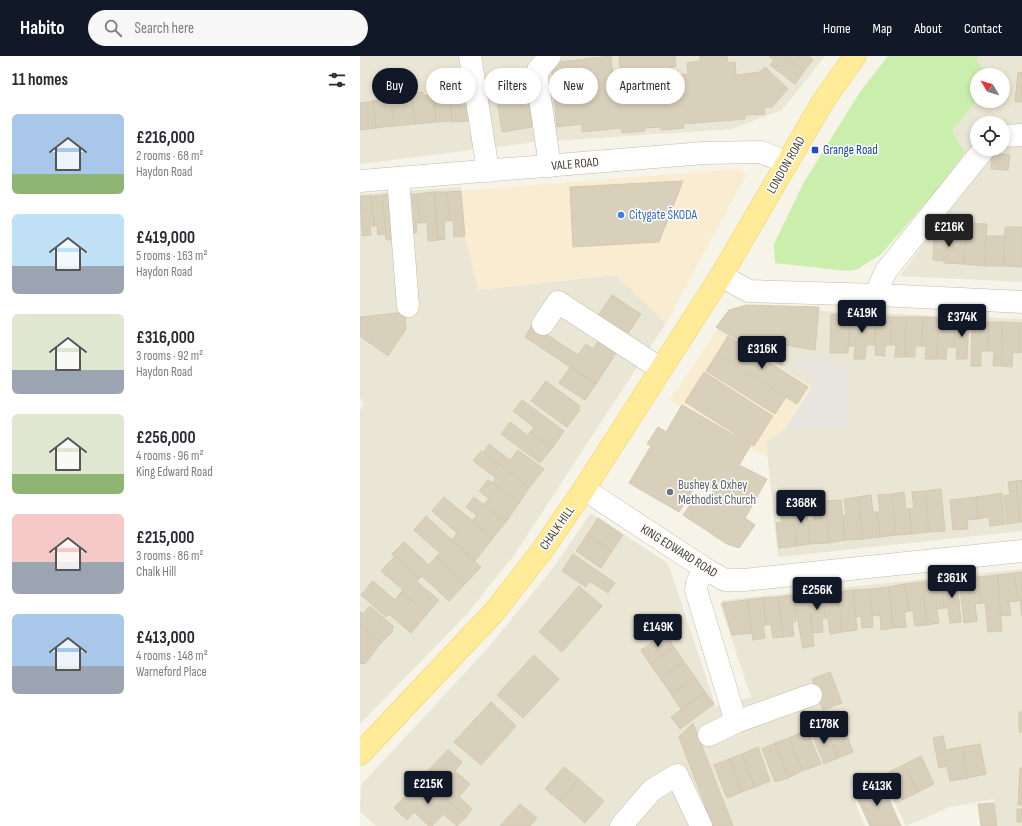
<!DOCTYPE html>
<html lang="en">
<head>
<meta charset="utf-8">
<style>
  :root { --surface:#fff; --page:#f7f7f7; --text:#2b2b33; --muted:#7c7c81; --accent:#111827 }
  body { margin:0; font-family:"Sofia Sans Condensed",sans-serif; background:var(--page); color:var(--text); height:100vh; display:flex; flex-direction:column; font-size:15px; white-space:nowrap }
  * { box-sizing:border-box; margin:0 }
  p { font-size:13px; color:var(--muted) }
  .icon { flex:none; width:22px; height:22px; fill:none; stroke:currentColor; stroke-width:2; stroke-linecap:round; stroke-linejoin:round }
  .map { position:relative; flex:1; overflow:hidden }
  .side { display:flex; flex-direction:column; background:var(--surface); width:360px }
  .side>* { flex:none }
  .banner { position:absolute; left:12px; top:12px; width:380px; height:36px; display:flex; gap:8px }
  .needle { width:26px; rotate:308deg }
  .tools { position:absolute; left:610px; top:12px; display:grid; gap:8px }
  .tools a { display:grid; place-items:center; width:40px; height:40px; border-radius:50%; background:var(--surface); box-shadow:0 2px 6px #0003; font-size:20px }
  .price { position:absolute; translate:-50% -34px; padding:0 9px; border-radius:4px; background:var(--accent); color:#fff; font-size:13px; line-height:26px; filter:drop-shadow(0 1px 2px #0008) }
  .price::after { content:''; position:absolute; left:50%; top:24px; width:12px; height:9px; margin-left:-6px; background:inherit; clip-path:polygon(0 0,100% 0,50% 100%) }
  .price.selected { background:#222; color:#fff }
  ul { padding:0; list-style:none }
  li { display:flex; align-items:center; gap:12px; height:100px; padding:0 12px }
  li span { display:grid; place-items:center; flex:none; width:112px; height:80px; border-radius:6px; color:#555 }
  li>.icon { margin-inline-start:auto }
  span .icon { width:48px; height:48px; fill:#fffc; stroke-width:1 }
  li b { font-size:17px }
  h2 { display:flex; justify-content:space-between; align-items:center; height:48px; padding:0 12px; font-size:17px }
  .tag { padding:0 14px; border-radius:18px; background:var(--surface); box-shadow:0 2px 6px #0003; font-size:14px; line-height:36px }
  .tag.selected { background:var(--accent); color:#fff }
  header { display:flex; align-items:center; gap:24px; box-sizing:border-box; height:56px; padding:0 20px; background:var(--accent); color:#fff }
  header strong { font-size:19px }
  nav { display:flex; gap:22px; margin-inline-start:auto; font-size:14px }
  .search { width:280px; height:36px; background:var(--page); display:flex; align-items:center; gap:10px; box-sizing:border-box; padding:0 14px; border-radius:22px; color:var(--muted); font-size:15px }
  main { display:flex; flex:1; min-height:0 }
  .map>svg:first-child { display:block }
</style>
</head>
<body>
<header>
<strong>Habito</strong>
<div class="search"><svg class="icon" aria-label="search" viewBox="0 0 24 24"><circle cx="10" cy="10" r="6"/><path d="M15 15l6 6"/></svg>Search here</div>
<nav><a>Home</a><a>Map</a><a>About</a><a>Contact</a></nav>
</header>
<main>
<section class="side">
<h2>11 homes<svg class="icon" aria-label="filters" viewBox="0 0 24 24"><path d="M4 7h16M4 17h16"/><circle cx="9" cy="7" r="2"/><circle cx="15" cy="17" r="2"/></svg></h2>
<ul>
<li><span style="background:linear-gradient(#a9c7e8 75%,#8fb573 0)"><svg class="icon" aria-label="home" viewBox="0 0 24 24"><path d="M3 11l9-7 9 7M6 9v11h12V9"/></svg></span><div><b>£216,000</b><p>2 rooms · 68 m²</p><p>Haydon Road</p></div></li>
<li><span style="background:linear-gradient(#bfe0f5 65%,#9aa5b1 0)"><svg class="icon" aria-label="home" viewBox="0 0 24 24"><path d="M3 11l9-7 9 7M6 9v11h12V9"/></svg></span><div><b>£419,000</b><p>5 rooms · 163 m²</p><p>Haydon Road</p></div></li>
<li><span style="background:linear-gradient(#dfe7d0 70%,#9aa5b1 0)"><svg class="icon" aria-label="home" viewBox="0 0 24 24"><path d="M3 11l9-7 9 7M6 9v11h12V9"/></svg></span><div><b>£316,000</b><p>3 rooms · 92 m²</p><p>Haydon Road</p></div></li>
<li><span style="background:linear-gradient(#dfe7d0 75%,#8fb573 0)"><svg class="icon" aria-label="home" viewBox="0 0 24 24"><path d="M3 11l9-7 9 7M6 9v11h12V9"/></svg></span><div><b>£256,000</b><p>4 rooms · 96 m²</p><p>King Edward Road</p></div></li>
<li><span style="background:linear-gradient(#f6c9c9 60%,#9aa5b1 0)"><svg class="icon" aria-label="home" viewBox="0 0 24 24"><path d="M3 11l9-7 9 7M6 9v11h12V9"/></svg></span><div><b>£215,000</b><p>3 rooms · 86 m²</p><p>Chalk Hill</p></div></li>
<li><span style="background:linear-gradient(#a9c7e8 65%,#9aa5b1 0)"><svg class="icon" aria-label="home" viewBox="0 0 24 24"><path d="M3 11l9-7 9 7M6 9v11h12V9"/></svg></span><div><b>£413,000</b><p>4 rooms · 148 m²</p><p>Warneford Place</p></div></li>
</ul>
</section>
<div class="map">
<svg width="662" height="770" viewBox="0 0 662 770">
  <rect width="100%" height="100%" fill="#f6f3e8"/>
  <g fill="#eae6d5" fill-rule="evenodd">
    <path d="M0,0H465L422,54L372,73L177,86L0,108Z"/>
    <path d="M619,0H662V226L540,220L622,109L605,97L592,75L617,44L643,45V19H628L615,4ZM617,67H643V93H617Z"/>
    <path d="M101,131L118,234L256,219L306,267L154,499L106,559L0,668V354L4,348L0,342V138Z"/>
    <path d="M380,252L662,263V475L418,501L406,386L425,373L452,331L357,274L370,255Z"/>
    <path d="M231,457L306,506L310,513L356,651L391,641L360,548L364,544L662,513V770H638L634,743L590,751L546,770L522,720L490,735L505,770H16L0,756L1,729L127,593L193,512Z"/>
  </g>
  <g fill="#f9ecd1">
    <path d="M378,113L386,119L306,267L256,219L118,234L105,180L101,135Z"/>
    <path d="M357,274L452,331L425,373L406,386L408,402L310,344Z"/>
  </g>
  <path fill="#caeeac" d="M528,0H619L616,4L628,19H617V44L592,75L605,97L578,133L521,198L498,213L488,215L415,207L414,188L443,128L500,36Z"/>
  <path fill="#e7e5e0" d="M434,302H470L471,310L490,311L486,371L425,373L452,331L454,316L434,314Z"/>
  <g fill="#d9d0bc" stroke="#d4c9ae">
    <path d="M251,0L253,22L261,21L259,0H315L316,10L312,11L313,20L328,18L327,7L340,5V0H367L368,7L375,6L376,19L400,16L405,11L428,33L412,51L404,52L405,58L385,59V63L323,68L324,72L301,74V71L285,72V75L262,77L261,72L222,76V68L197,71L191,7Z"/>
    <path d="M409,0H424L444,15L435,28L410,9L414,4Z"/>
    <path d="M424,0H449L453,4L444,15Z"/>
    <path d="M658,16L662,17V46H655Z"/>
    <path d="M165,19L172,71L142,76L134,24Z"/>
    <path d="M51,33L55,68L34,70L30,36Z"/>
    <path d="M63,36V40L74,39L76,66L55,68L52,37Z"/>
    <path d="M107,36L110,65L92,66L89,38Z"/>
    <path d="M89,38L92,65L76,66L74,39Z"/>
    <path d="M31,43L34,70L16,72L13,45Z"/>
    <path d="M13,45L16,72L0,74V47Z"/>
    <path d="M632,97L650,99L648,114L631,113Z"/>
    <path d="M323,125L299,186L213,191L210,131Z"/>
    <path d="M101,135L105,180L94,181L93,164L90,165L87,136Z"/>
    <path d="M74,136H87L90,165H84L85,183L78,184Z"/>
    <path d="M74,136L78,184L68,185L67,166L60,167L57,138Z"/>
    <path d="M36,138V183L26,184L22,139Z"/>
    <path d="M57,138L60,167H56L57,176L48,178L44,139Z"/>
    <path d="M22,139L26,178L18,179L17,169L14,170L11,140Z"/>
    <path d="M0,140H11L14,170H10L11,179L2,180Z"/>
    <path d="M606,167L627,168L625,210L604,208Z"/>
    <path d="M645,171H662V211L644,210Z"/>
    <path d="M574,177L606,179L604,208L584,207V205L573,204Z"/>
    <path d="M626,180H645L644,210H625Z"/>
    <path d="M252,239L281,258L267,279L238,260Z"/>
    <path d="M387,249L459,251L455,294L426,289L422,309L356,271L369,254Z"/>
    <path d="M45,256L46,273L28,300L0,280V261Z"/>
    <path d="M471,258L490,259L488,297H470Z"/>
    <path d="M490,259L516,260L514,289H506L505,303H494L495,290H489Z"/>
    <path d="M516,260L532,261L531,289H525V300L515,299Z"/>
    <path d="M532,261H546L545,301H535L536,289H531Z"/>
    <path d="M546,261H563L562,290H555V301H545Z"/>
    <path d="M563,261L578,262L577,303H565L566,290H562Z"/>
    <path d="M578,262L595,263L594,291H587L586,303H577Z"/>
    <path d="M595,263H609L607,303H596L597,291H594Z"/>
    <path d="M612,265L629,266L628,295H621V310H611Z"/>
    <path d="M629,266H643L641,310H633L634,295H628Z"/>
    <path d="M643,266L659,267V297L653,296L652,311L641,310Z"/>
    <path d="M659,267H662V296L659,297Z"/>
    <path d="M172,269L218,299L226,288L233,293L242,279L260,291L236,328L165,281Z"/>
    <path d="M368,280L448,331L437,348L357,298Z"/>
    <path d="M357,298L426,341L415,358L346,315Z"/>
    <path d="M210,311L236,328L225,344L199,327Z"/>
    <path d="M344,316L413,360L394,390L325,346Z"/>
    <path d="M186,325L220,350L218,353L220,354L207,371L171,345Z"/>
    <path d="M162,344L204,375L192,392L170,376L174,371L153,355Z"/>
    <path d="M322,349L391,389L379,409L407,423L385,462L395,469L379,492L367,488L323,459L335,442L344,448L354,434L339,424L319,456L269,427L291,390L287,388L298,371L306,376Z"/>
    <path d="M150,366L168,380L170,376L192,392L180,407L141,378Z"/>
    <path d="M129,388L150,404L158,394L184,413L169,432L123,397Z"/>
    <path d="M121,395L169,432L159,447L132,427L136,422L113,405Z"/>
    <path d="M128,424L159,447L146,466L124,448L129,443L119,435Z"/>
    <path d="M662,424V466H660L656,425Z"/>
    <path d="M656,425L660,466L647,468L644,440L650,439L648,426Z"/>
    <path d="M581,433L585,475L569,476L565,435Z"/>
    <path d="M565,435L569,476L551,478L549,453L554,452L552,436Z"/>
    <path d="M544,436L546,453H549L551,478L536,479L532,438Z"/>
    <path d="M642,437L645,468L630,470L629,461L618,463L616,441Z"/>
    <path d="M532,438L536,479L520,481L517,456H520L518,439Z"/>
    <path d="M511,439L513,456H517L520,481L503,483L498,441Z"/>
    <path d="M84,441L133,482L115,505L92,484L97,477L72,455Z"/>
    <path d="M114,441L146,466L133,482L112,465L117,459L106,451Z"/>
    <path d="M498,441L503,483L485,484L483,460L486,459L484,443Z"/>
    <path d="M616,441L618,463L607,464L608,473L593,474L590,444Z"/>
    <path d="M481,444L485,484L469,487L465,445Z"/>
    <path d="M465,445L469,487L450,488L448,464H454L452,447Z"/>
    <path d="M446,447L450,488L437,490L431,450Z"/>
    <path d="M431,450L437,490L419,492L416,467L422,466L420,452Z"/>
    <path d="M66,460L121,511L105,528L76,501L80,497L54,474Z"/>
    <path d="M238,462L263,479L252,495L227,479Z"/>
    <path d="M227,479L252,495L241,512L216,495Z"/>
    <path d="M44,486L69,509L76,501L105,528L89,545L62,520L59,522L32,498Z"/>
    <path d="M213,498L255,527L248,537L229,525L226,531L202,515Z"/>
    <path d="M35,500L59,522L57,526L79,544L67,558L41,536L43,534L21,515Z"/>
    <path d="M662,516V560L660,544L658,545L654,517Z"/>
    <path d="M654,517L658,545L649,546L651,559L641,560L637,519Z"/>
    <path d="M637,519L642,575L628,576L625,547H621L619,521Z"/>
    <path d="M619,521L621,547L615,548L617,565L604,567L599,522Z"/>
    <path d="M597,523L601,566L590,567L588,552H584L581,524Z"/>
    <path d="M581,524L584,552L577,553L579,567L567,569L562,526Z"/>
    <path d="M13,525L35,544L41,536L67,558L51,577L29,558L26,561L1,539Z"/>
    <path d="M562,526L567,569L555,570L553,555H549L545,528Z"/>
    <path d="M545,528L549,555L544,557L546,571L533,572L529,531Z"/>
    <path d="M219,530L242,550L202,596L179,576Z"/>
    <path d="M529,531L533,572L521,574L520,559L512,560L510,533Z"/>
    <path d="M510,533L513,571L502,572L501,560L496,561L493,534Z"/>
    <path d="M493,534L497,574L482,576L478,536Z"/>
    <path d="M478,536L482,576L470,578L468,562H465L463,537Z"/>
    <path d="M463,537L465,562L462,563L463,576L453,577L448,538Z"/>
    <path d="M448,538L454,590L443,592L433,539Z"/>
    <path d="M433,539L436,566H432L434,580L423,581L418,541Z"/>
    <path d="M418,541L423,581L413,582L411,568L406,569L403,542Z"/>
    <path d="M403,542L406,569H403L405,582L393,584L387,544Z"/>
    <path d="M387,544L392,577L372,579L362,547Z"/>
    <path d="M10,550L34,571L32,573L33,575L21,587L0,569V555L3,558Z"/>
    <path d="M0,569L21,587L5,608L0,607Z"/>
    <path d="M305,577L314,591L290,608L281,594Z"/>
    <path d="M314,591L324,606L300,622L290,608Z"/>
    <path d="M174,599L199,623L163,662L137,639Z"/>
    <path d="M324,606L335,621L311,638L300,622Z"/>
    <path d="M470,616L482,647L463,654L452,623Z"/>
    <path d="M335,621L345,636L321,653L311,638Z"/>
    <path d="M345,636L354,648L320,673L311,661Z"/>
    <path d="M131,646L156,670L121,709L94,686Z"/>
    <rect x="659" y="656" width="3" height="20"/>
    <path d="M481,664L493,696L478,702L465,670Z"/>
    <path d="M333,667L373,770H353L319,681Z"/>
    <path d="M465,670L478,702L464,708L451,675Z"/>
    <path d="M447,674L461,708L442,715L429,682Z"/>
    <path d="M583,680L586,694L602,691L608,722L590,725L587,710L579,712L573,682Z"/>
    <path d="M429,682L442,715L428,722L415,687Z"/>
    <path d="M415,687L428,722L415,726L402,693Z"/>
    <path d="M620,688L626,718L608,722L602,691Z"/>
    <path d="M398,691L410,725L395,731L382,698Z"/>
    <path d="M88,694L102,706L95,715L110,728L99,741L112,753L106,761L62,721Z"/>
    <path d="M382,698L395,731L382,736L369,703Z"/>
    <path d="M561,700L574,728L558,736L545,708Z"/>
    <path d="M369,703L382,736L367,742L354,709Z"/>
    <path d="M545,708L558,736L542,744L529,716Z"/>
    <path d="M204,711L219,723L200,745L185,733Z"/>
    <path d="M660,712H662V749H658Z"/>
    <path d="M62,721L106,761L97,770L83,758L72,770H69L54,756L47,764L34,752Z"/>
    <path d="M219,723L244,745L225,767L200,745Z"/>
    <path d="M521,726L541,770H510L495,737Z"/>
    <path d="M634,747L637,770H621L618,748Z"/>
    <path d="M160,748L177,762L170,770H140Z"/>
    <rect x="657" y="753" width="5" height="13"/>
  </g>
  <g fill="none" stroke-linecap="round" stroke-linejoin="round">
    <g stroke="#c2bca9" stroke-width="23">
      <g id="minor">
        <path d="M110,0L128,115"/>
        <path d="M643,80L662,79"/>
        <path d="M190,110L177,22L178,14L190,0"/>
        <path d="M38,122L48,250"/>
        <path d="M0,125L344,97L401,96L427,107"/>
        <path d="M361,220L389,235L519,239L662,246"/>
        <path d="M519,239L520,228L526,215L624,93"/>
        <path d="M183,268L198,246L301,313"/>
        <path d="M224,433L344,512L365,524H384L662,495"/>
        <path d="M344,512L337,527L336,534L376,666"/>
        <path d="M349,679L376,666L451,639"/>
        <path d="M261,770L292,734L317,719L341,770"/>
      </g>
    </g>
    <g stroke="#f1d25a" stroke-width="23">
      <path id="major" d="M0,698L134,556L181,496L224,433L361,220L462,47L495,0"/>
    </g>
    <use href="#minor" stroke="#fff" stroke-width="22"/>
    <use href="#major" stroke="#ffeb98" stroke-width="22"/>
  </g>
  <rect fill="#1a4fb4" stroke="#fff" stroke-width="1.5" x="451" y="90" width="8" height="8" rx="2"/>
  <circle fill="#3f7fe0" stroke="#fff" stroke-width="1.5" cx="261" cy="159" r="4"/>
  <circle fill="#6b7280" stroke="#fff" stroke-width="1.5" cx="310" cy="436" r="4"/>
  <g text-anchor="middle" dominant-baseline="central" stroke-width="3" stroke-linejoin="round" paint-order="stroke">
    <g font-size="13" fill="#164399" stroke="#fff" text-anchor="start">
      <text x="463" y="94">Grange Road</text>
    </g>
    <g font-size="13" fill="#4a4436" stroke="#fff">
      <text transform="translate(215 108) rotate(-5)">VALE ROAD</text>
      <text transform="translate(426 109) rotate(-60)">LONDON ROAD</text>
      <text transform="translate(197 472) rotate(-55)">CHALK HILL</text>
      <text transform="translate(319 495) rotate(32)">KING EDWARD ROAD</text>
    </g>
    <g font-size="13" fill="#366cbe" stroke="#fff" text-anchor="start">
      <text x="269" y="159">Citygate ŠKODA</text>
    </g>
    <g font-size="13" fill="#5b616d" stroke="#fff" text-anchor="start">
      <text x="318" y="429">Bushey &amp; Oxhey<tspan x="318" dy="15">Methodist Church</tspan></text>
    </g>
  </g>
</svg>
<div class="tools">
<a><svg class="needle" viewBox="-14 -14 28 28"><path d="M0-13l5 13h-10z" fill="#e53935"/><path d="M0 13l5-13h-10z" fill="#7c7c81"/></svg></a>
<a><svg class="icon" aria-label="locate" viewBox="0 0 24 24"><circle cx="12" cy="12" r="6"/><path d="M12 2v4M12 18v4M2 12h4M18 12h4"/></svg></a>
</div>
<b class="price selected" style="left:589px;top:192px">£216K</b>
<b class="price" style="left:502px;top:278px">£419K</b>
<b class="price" style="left:602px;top:282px">£374K</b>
<b class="price" style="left:402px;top:314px">£316K</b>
<b class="price" style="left:441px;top:468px">£368K</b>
<b class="price" style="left:592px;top:543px">£361K</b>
<b class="price" style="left:457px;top:555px">£256K</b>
<b class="price" style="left:298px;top:592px">£149K</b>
<b class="price" style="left:464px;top:689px">£178K</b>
<b class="price" style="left:68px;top:749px">£215K</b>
<b class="price" style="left:517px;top:751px">£413K</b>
<div class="banner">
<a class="tag selected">Buy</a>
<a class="tag">Rent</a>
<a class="tag">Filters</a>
<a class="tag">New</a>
<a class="tag">Apartment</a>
</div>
</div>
</main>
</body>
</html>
